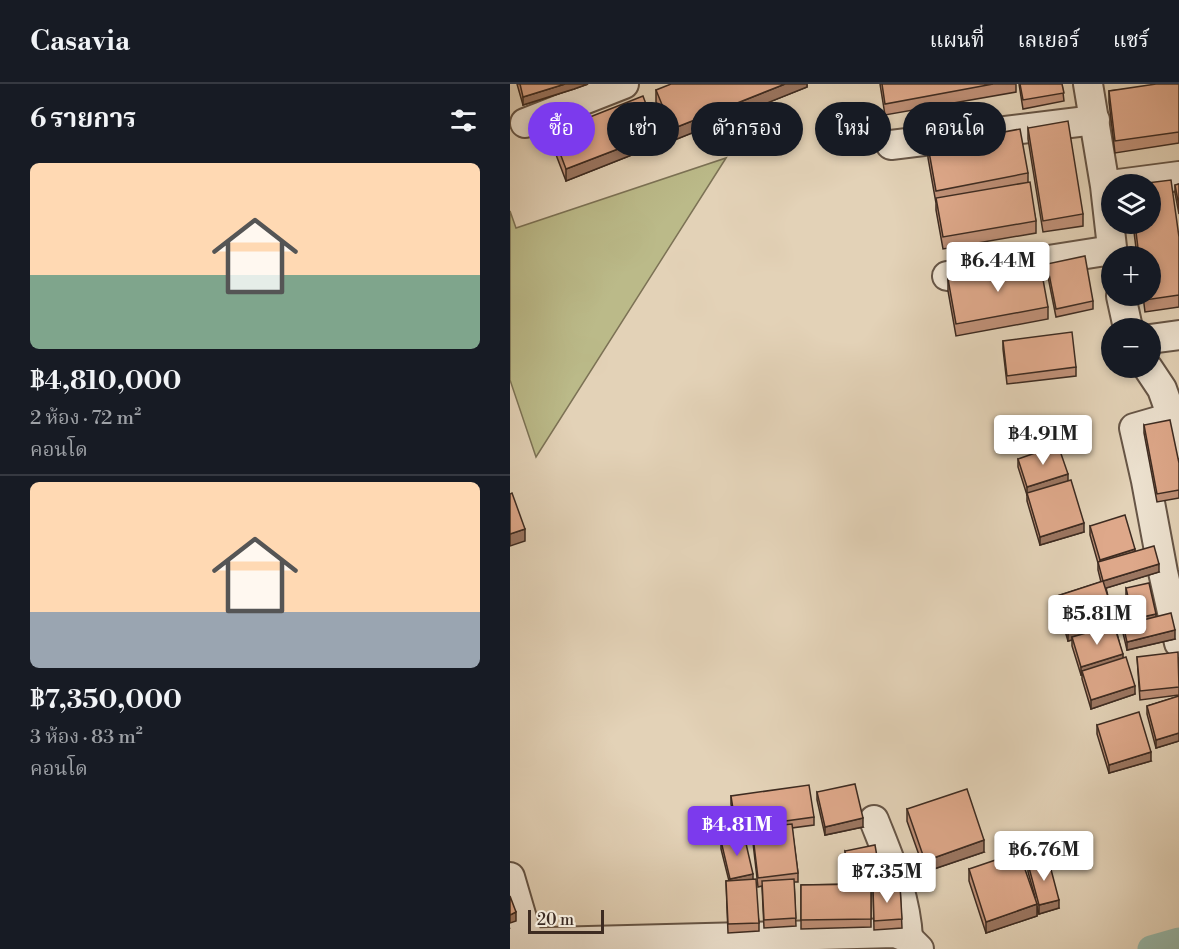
<!DOCTYPE html>
<html lang="th">
<head>
<meta charset="utf-8">
<style>
  :root { --surface:#171b24; --page:#20242c; --text:#f1f3f6; --muted:#9ea1a6; --line:#363941; --accent:#7c3aed }
  body { margin:0; font-family:"Libre Bodoni","Noto Serif Thai",serif; background:var(--page); color:var(--text); height:100vh; display:flex; flex-direction:column; font-size:22px; white-space:nowrap }
  * { box-sizing:border-box; margin:0 }
  p { font-size:20px; color:var(--muted) }
  .icon { flex:none; width:33px; height:33px; fill:none; stroke:currentColor; stroke-width:2; stroke-linecap:round; stroke-linejoin:round }
  .map { position:relative; flex:1; overflow:hidden }
  .side { display:flex; flex-direction:column; background:var(--surface); width:510px }
  .side>* { flex:none }
  .hud { position:absolute; left:18px; top:18px; width:561px; height:54px; display:flex; gap:12px }
  .fabs { position:absolute; left:591px; top:90px; display:grid; gap:12px }
  .fabs a { display:grid; place-items:center; width:60px; height:60px; border-radius:50%; background:var(--surface); box-shadow:0 3px 9px #0003; font-size:30px }
  .scale { position:absolute; left:18px; bottom:15px; width:76px; box-sizing:border-box; padding-left:6px; border:3px solid #3d2b21; border-top:0; font-size:16px; line-height:21px; white-space:nowrap; color:#3d2b21; -webkit-text-stroke:4px #ede2d0; paint-order:stroke }
  .price { position:absolute; translate:-50% -51px; padding:0 14px; border-radius:6px; background:#fff; color:#222; font-size:20px; line-height:39px; filter:drop-shadow(0 2px 3px #0008) }
  .price::after { content:''; position:absolute; left:50%; top:36px; width:18px; height:14px; margin-left:-9px; background:inherit; clip-path:polygon(0 0,100% 0,50% 100%) }
  .price.current { background:var(--accent); color:#fff }
  ul { padding:0; list-style:none }
  li { display:grid; align-content:center; gap:12px; height:318px; padding:0 30px }
  li+li { border-top:2px solid var(--line) }
  li span { display:grid; place-items:center; height:186px; border-radius:9px; color:#555 }
  li>.icon { margin-inline-start:auto }
  span .icon { width:108px; height:108px; fill:#fffc; stroke-width:1 }
  li b { font-size:26px }
  h2 { display:flex; justify-content:space-between; align-items:center; height:72px; padding:0 30px; font-size:26px }
  .pill { padding:0 21px; border-radius:27px; background:var(--surface); box-shadow:0 3px 9px #0003; font-size:21px; line-height:54px }
  .pill.current { background:var(--accent); color:#fff }
  header { display:flex; align-items:center; gap:36px; box-sizing:border-box; height:84px; padding:0 30px; background:var(--surface); border-bottom:2px solid var(--line) }
  header strong { font-size:28px }
  nav { display:flex; gap:33px; margin-inline-start:auto; font-size:21px }
  main { display:flex; flex:1; min-height:0 }
  .map>svg:first-child { display:block }
</style>
</head>
<body>
<header>
<strong>Casavia</strong>
<nav><a>แผนที่</a><a>เลเยอร์</a><a>แชร์</a></nav>
</header>
<main>
<section class="side">
<h2>6 รายการ<svg class="icon" aria-label="filters" viewBox="0 0 24 24"><path d="M4 7h16M4 17h16"/><circle cx="9" cy="7" r="2"/><circle cx="15" cy="17" r="2"/></svg></h2>
<ul>
<li><span style="background:linear-gradient(#ffd9b3 60%,#7fa58c 0)"><svg class="icon" aria-label="home" viewBox="0 0 24 24"><path d="M3 11l9-7 9 7M6 9v11h12V9"/></svg></span><div><b>฿4,810,000</b><p>2 ห้อง · 72 m²</p><p>คอนโด</p></div></li>
<li><span style="background:linear-gradient(#ffd9b3 70%,#9aa5b1 0)"><svg class="icon" aria-label="home" viewBox="0 0 24 24"><path d="M3 11l9-7 9 7M6 9v11h12V9"/></svg></span><div><b>฿7,350,000</b><p>3 ห้อง · 83 m²</p><p>คอนโด</p></div></li>
</ul>
</section>
<div class="map">
<svg width="669" height="865" viewBox="0 0 669 865">
  <rect width="100%" height="100%" fill="#e3d2b7"/>
  <filter id="stains"><feTurbulence type="fractalNoise" baseFrequency=".00333" numOctaves="4"/><feColorMatrix values="0 0 0 0 .2 0 0 0 0 .09 0 0 0 0 .02 0 0 0 .5 -.17"/></filter>
  <radialGradient id="worn" r=".72"><stop offset=".6" stop-color="#630" stop-opacity="0"/><stop offset="1" stop-color="#630" stop-opacity=".3"/></radialGradient>
  <path fill="#bbba89" stroke="#7c7255" stroke-width="1.5" d="M216,74L26,373L0,296V127L6,144Z"/>
  <g fill="none" stroke-linecap="round" stroke-linejoin="round">
    <path stroke="#96b8a9" stroke-width="27" d="M641,865L669,857"/>
    <g stroke="#665546" stroke-width="32">
      <g id="minor">
        <path d="M578,0L595,102L603,172"/>
        <path d="M15,39L114,0"/>
        <path d="M381,61L585,36"/>
        <path d="M608,100L669,92"/>
        <path d="M437,192L602,166"/>
        <path d="M611,212L618,244"/>
        <path d="M640,255L669,251"/>
        <path d="M638,284L652,305L662,333L624,344L636,397L653,488L669,559"/>
        <path d="M662,333L669,360"/>
        <path d="M364,736C379,774 396,812 398,854"/>
        <path d="M0,793L19,858"/>
        <path d="M0,859L385,849L398,854L409,865"/>
      </g>
    </g>
    <use href="#minor" stroke="#ede2d0" stroke-width="28"/>
  </g>
  <g fill="#bf9077" stroke="#3d2b21" stroke-width="1.5">
    <path d="M7,0H78L64,5L13,21Z"/>
    <path d="M297,0V3L162,57L146,18V6Z"/>
    <path d="M370,0H506V8L375,31Z"/>
    <path d="M509,0H552L554,17L513,25Z"/>
    <path d="M669,0V59L605,69L599,18V7Z"/>
    <path d="M518,44L573,130V142L533,148L518,55Z"/>
    <path d="M42,48L147,61L56,97L42,60Z"/>
    <path d="M418,62L518,89V98L526,137V149L433,165L426,126V119L418,74Z"/>
    <path d="M669,100V130L665,109V101Z"/>
    <path d="M623,140H640L669,153V223L635,228L633,212H640V172H627Z"/>
    <path d="M537,180L583,217V225L546,233L537,188Z"/>
    <path d="M438,195L538,223V235L446,252L438,207Z"/>
    <path d="M493,257L566,283V292L497,300L493,265Z"/>
    <path d="M634,341L669,379V414L647,418L634,349Z"/>
    <path d="M508,375L558,397L574,448L530,461L517,417V411L508,383Z"/>
    <path d="M580,442L625,467L649,488L596,504L613,574L625,610L581,625L572,595V591H571L562,562V556L558,557L547,520V512L591,498L588,486V479L580,451Z"/>
    <path d="M616,504L646,533L665,555L617,566L613,549V541L622,538L616,512Z"/>
    <path d="M627,573L669,576V611L630,616Z"/>
    <path d="M669,612V657L646,664L637,630V622Z"/>
    <path d="M587,641L641,677L599,689L587,650Z"/>
    <path d="M307,708L353,743L315,751L307,716Z"/>
    <path d="M221,712L304,733V741L282,744L288,789V798H284L286,842L254,844L252,802L248,803L242,750L226,752L221,720Z"/>
    <path d="M397,725L474,768L415,788L397,737Z"/>
    <path d="M211,757L243,795L249,839V847L218,849L216,797H219L211,765Z"/>
    <path d="M335,767L370,790V799L361,801V843L291,845V801L340,800L335,775Z"/>
    <path d="M518,780L549,824L529,830L527,822V832L476,849L459,797V785L525,813L518,788Z"/>
    <path d="M390,802L392,844L364,846L363,804Z"/>
  </g>
  <g fill="#9b7661" stroke="#3d2b21" stroke-width="1.5">
    <path d="M55,0H78L64,5L13,21V13Z"/>
    <path d="M275,0H297V3L162,57V45Z"/>
    <path d="M147,50V61L56,97V85Z"/>
    <path d="M558,390V398L517,411V403Z"/>
    <path d="M574,439V448L530,461V453Z"/>
    <path d="M15,445V457L0,462V450Z"/>
    <path d="M625,465V473L590,484V476Z"/>
    <path d="M649,480V488L593,505V497Z"/>
    <path d="M646,530V538L623,544V535Z"/>
    <path d="M605,535V543L562,553V556L558,557V549Z"/>
    <path d="M665,546V555L617,566V558Z"/>
    <path d="M613,570V578L572,587V591H571V583Z"/>
    <path d="M625,602V610L581,625V616Z"/>
    <path d="M669,649V657L646,664V656Z"/>
    <path d="M641,668V677L599,689V681Z"/>
    <path d="M353,734V743L315,751V743Z"/>
    <path d="M474,756V768L415,788V777Z"/>
    <path d="M243,790V798L220,803V795Z"/>
    <path d="M549,816V824L529,830V821Z"/>
    <path d="M527,820V832L476,849V838Z"/>
    <path d="M6,828V837L0,839V831Z"/>
  </g>
  <g fill="#dea88a" stroke="#3d2b21" stroke-width="1.5">
    <path d="M10,0H55L13,13Z"/>
    <path d="M161,0H275L162,45L146,6Z"/>
    <path d="M372,0H483L375,20Z"/>
    <path d="M510,0H552L554,9L513,16Z"/>
    <path d="M646,0H669V48L605,57L599,7Z"/>
    <path d="M133,12L147,50L56,85L42,48Z"/>
    <path d="M558,37L573,130L533,137L518,44Z"/>
    <path d="M510,45L518,89L426,107L418,62Z"/>
    <path d="M661,96L669,153V211L635,216L634,212H640V172H629L625,140H640V100H629Z"/>
    <path d="M520,98L526,137L433,153L426,114Z"/>
    <path d="M669,100V122L665,101Z"/>
    <path d="M575,172L583,217L546,225L537,180Z"/>
    <path d="M530,179L538,223L446,240L438,195Z"/>
    <path d="M562,248L566,283L497,292L493,257Z"/>
    <path d="M660,336L669,379V406L647,410L634,341Z"/>
    <path d="M548,361L558,390L517,403L508,375Z"/>
    <path d="M561,396L574,439L530,453L517,409Z"/>
    <path d="M2,409L15,445L0,450V410Z"/>
    <path d="M615,431L625,465L590,476L580,442Z"/>
    <path d="M644,462L649,480L593,497L588,478Z"/>
    <path d="M593,497L605,535L558,549L547,512Z"/>
    <path d="M639,499L646,530L623,535L616,504Z"/>
    <path d="M661,529L665,546L617,558L613,541Z"/>
    <path d="M604,541L613,570L571,583L562,553Z"/>
    <path d="M668,568L669,603L630,607L627,573Z"/>
    <path d="M616,573L625,602L581,616L572,587Z"/>
    <path d="M669,612V649L646,656L637,622Z"/>
    <path d="M629,628L641,668L599,681L587,641Z"/>
    <path d="M345,700L353,734L315,743L307,708Z"/>
    <path d="M299,701L304,733L226,744L221,712Z"/>
    <path d="M457,705L474,756L415,777L397,725Z"/>
    <path d="M282,740L288,789L248,794L242,744Z"/>
    <path d="M234,751L243,790L220,795L211,757Z"/>
    <path d="M365,761L370,790L341,796L335,767Z"/>
    <path d="M509,768L527,820L476,838L459,785Z"/>
    <path d="M538,774L549,816L529,821L518,780Z"/>
    <path d="M246,795L249,839L218,840L216,797Z"/>
    <path d="M284,795L286,834L254,836L252,797Z"/>
    <path d="M361,800V835L291,836V801Z"/>
    <path d="M390,802L392,835L364,837L363,804Z"/>
    <path d="M0,812L6,828L0,831Z"/>
  </g>
  <rect width="100%" height="100%" filter="url(#stains)"/>
  <rect width="100%" height="100%" fill="url(#worn)"/>
</svg>
<div class="fabs">
<a><svg class="icon" aria-label="layers" viewBox="0 0 24 24"><path d="M12 4l9 5-9 5-9-5zM3 14l9 5 9-5"/></svg></a>
<a>+</a>
<a>−</a>
</div>
<div class="scale">20 m</div>
<b class="price" style="left:488px;top:209px">฿6.44M</b>
<b class="price" style="left:533px;top:382px">฿4.91M</b>
<b class="price" style="left:587px;top:562px">฿5.81M</b>
<b class="price current" style="left:227px;top:773px">฿4.81M</b>
<b class="price" style="left:534px;top:798px">฿6.76M</b>
<b class="price" style="left:377px;top:820px">฿7.35M</b>
<div class="hud">
<a class="pill current">ซื้อ</a>
<a class="pill">เช่า</a>
<a class="pill">ตัวกรอง</a>
<a class="pill">ใหม่</a>
<a class="pill">คอนโด</a>
</div>
</div>
</main>
</body>
</html>
